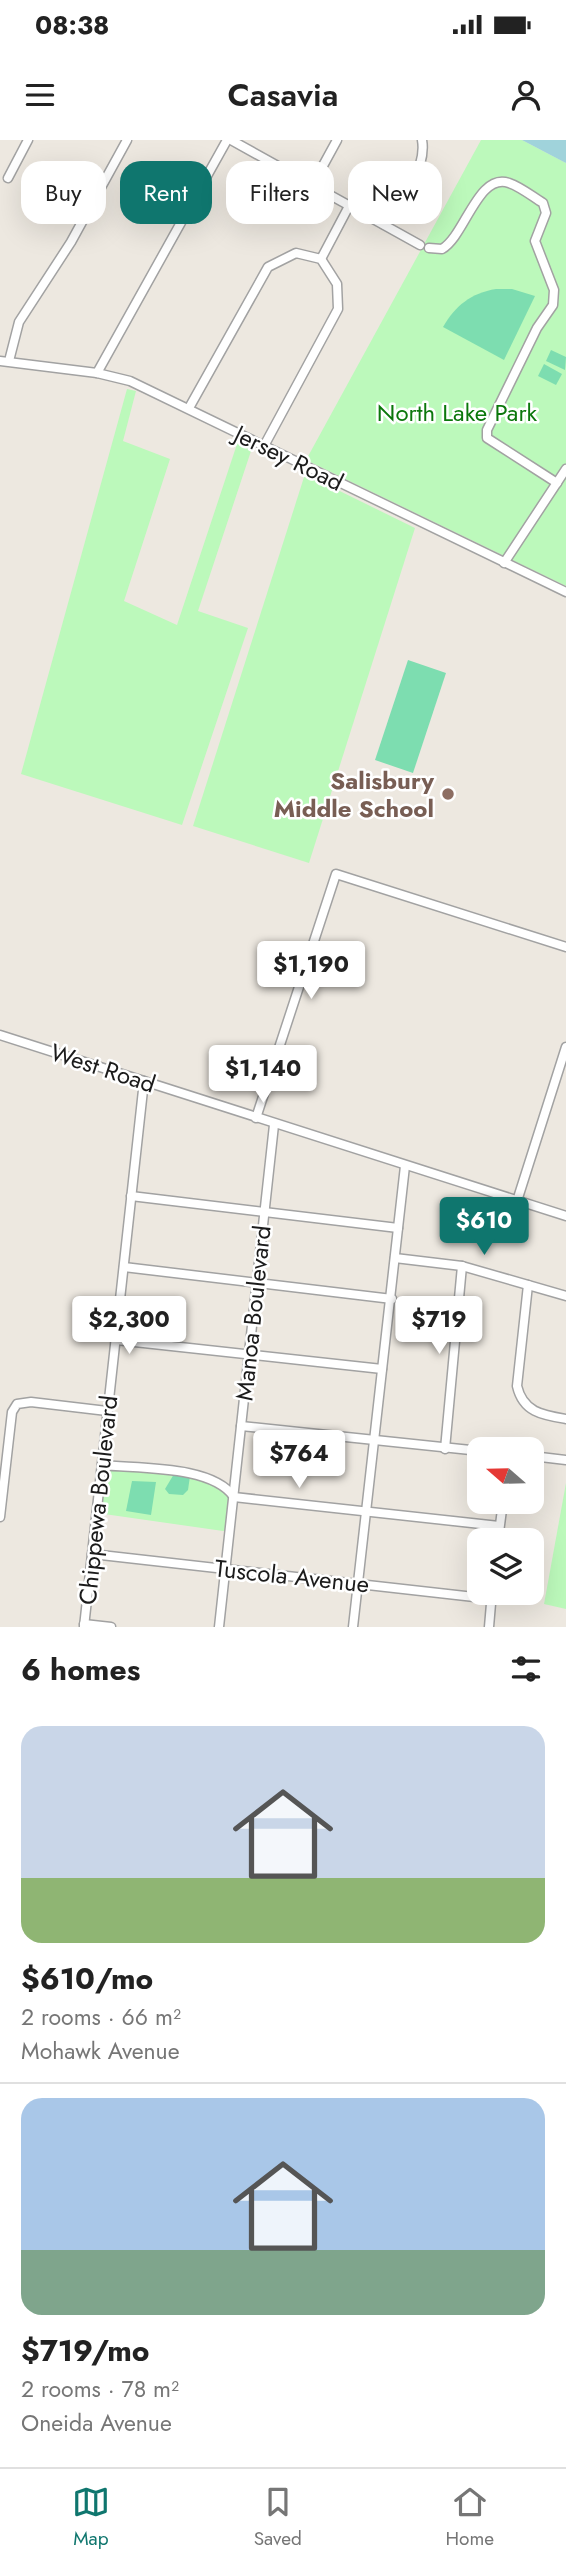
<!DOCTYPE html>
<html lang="en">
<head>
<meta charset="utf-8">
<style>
  :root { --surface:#fff; --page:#f2f2f2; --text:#222; --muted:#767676; --line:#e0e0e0; --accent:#0f766e }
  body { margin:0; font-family:Jost,sans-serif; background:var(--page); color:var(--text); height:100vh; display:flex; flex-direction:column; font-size:26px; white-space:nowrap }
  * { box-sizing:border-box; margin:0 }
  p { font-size:23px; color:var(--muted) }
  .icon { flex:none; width:38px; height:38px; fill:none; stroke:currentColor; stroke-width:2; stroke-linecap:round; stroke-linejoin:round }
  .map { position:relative; height:1487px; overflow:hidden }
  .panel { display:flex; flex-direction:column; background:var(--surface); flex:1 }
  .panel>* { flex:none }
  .banner { position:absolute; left:21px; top:21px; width:525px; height:63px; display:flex; gap:14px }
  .needle { width:46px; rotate:290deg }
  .tools { position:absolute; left:467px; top:1297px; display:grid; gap:14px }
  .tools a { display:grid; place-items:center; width:77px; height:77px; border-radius:14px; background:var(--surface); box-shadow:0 7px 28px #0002; font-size:35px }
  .price { position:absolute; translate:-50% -60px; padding:0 16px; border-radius:7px; background:#fff; color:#222; font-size:23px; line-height:46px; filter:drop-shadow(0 2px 4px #0008) }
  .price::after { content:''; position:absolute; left:50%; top:42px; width:21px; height:16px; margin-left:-10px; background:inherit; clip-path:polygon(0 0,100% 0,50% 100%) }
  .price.active { background:var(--accent); color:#fff }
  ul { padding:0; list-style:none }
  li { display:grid; align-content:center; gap:14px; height:371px; padding:0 21px }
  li+li { border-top:2px solid var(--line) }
  li span { display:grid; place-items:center; height:217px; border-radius:21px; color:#555 }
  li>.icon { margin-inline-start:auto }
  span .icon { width:126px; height:126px; fill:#fffc; stroke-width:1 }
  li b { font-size:30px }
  h2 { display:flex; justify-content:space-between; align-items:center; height:84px; padding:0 21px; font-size:30px }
  .pill { padding:0 24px; border-radius:21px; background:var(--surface); box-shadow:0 7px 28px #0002; font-size:24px; line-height:63px }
  .pill.active { background:var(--accent); color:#fff }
  .status { display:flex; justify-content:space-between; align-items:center; height:49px; padding:0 35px; background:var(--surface); direction:ltr }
  .status svg { height:19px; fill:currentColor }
  header { display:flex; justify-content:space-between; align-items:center; height:91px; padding:0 21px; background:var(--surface); font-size:32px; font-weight:600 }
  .dock { display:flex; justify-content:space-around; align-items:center; height:98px; border-top:2px solid var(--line); background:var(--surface); font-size:19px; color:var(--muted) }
  .dock a { display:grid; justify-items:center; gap:4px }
  .dock .active { color:var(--accent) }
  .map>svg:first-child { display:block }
</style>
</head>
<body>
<div class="status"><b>08:38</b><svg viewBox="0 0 49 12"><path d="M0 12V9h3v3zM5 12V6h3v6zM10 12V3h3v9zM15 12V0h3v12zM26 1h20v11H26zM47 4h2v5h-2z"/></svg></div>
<header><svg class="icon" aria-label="menu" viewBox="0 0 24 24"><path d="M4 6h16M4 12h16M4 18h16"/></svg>Casavia<svg class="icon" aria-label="person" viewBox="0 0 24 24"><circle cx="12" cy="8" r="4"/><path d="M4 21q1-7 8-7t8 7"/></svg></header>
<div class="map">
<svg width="566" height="1487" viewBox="0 0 566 1487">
  <rect width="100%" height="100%" fill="#ede8e0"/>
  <g fill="#bcf9bb">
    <path d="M481,0H522L566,23V446L306,320Z"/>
    <path d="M127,249L136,251L123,301L170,319L124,461L177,485L238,301L252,308L198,471L248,488L182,685L21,634Z"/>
    <path d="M305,334L415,388L309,723L193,686Z"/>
    <path d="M102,1325L213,1339L234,1357L230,1392L97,1373Z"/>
    <path d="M566,1343V1469L544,1464Z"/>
  </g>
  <g fill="#7dddb0">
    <path d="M496,149H512L535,156L504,220L443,187C455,166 471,153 496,149Z"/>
    <path d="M551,210L566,217L565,230L546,221Z"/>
    <path d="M544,224L562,234L556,245L538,236Z"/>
    <path d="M408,520L446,533L413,633L375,620Z"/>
    <path d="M174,1334L190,1336L188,1350L183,1355L169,1354L165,1349Z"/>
    <path d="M132,1341L156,1342L151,1375L126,1371Z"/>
  </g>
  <path fill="#a0d3db" d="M522,0H566V23L562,21Z"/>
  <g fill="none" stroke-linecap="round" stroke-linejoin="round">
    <g stroke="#a2a2a2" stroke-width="11">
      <g id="minor">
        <path d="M231,0L420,105"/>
        <path d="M8,38L28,0"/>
        <path d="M313,44L337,0"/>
        <path d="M383,84C402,65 427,27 422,0"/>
        <path d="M429,108L442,109C465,96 478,32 509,43C521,47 533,57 543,63L546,73L535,101L554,150L553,165L537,188L487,290V298L557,343"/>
        <path d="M321,119L349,66"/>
        <path d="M0,221L97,233L130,241L566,452"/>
        <path d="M9,221L19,182L71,102L127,0"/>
        <path d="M97,233L227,0"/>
        <path d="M189,268L268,127L296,113L321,119L337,144L338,169L264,306"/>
        <path d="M504,423L566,329"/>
        <path d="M0,895L566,1076"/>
        <path d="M256,978L336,734L566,807"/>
        <path d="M131,1056L398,1088"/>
        <path d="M517,1061L566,907"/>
        <path d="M395,1118L462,1126L566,1156"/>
        <path d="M124,1127L392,1159"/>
        <path d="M528,1145L517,1246C523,1272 542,1275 566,1279"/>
        <path d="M116,1200L382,1229"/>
        <path d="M241,1286L480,1311"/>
        <path d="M445,1309L462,1126"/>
        <path d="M532,1316L566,1320"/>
        <path d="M102,1325C139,1329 212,1325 234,1357L499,1386"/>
        <path d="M0,1377L12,1272L17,1264L31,1262L107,1271"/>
        <path d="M498,1400L503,1362"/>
        <path d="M92,1414L492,1459"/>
        <path d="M84,1484L111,1487"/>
        <path d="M84,1487L144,941"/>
        <path d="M219,1487L274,985"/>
        <path d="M353,1487L405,1026"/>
        <path d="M489,1487L492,1452"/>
      </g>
    </g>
    <use href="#minor" stroke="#fff" stroke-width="8"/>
  </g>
  <circle fill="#8d6e63" stroke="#fff" stroke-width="2.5" cx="448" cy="654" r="7"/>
  <g text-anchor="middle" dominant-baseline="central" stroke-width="5" stroke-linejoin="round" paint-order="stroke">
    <g font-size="24" fill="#0b770b" stroke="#fff">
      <text x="457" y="272">North Lake Park</text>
    </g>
    <g font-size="24" fill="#1b1b1b" stroke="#fff">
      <text transform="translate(289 318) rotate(26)">Jersey Road</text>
      <text transform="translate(103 928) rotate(18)">West Road</text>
      <text transform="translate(253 1173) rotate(-84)">Manoa Boulevard</text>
      <text transform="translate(98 1360) rotate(-84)">Chippewa Boulevard</text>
      <text transform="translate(292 1436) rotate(6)">Tuscola Avenue</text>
    </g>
    <g font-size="24" font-weight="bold" fill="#785e54" stroke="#fff" text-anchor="end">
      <text x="434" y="640">Salisbury<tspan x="434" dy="28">Middle School</tspan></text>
    </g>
  </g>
</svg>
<div class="tools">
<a><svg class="needle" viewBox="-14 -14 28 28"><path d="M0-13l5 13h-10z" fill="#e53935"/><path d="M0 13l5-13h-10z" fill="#767676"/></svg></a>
<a><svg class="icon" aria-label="layers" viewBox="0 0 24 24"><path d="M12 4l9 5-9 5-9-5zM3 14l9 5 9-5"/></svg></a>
</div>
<b class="price" style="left:311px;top:861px">$1,190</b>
<b class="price" style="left:263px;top:965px">$1,140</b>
<b class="price active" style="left:484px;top:1117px">$610</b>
<b class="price" style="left:129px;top:1216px">$2,300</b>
<b class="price" style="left:439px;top:1216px">$719</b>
<b class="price" style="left:299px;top:1350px">$764</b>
<div class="banner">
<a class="pill">Buy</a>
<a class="pill active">Rent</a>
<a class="pill">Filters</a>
<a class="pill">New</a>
</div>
</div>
<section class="panel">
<h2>6 homes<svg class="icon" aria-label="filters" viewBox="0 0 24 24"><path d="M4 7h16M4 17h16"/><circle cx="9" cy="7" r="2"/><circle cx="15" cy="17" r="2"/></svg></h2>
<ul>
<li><span style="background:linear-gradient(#c9d6e8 70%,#8fb573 0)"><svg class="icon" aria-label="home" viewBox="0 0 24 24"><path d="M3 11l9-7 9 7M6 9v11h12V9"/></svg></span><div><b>$610/mo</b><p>2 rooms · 66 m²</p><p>Mohawk Avenue</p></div></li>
<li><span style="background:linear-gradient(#a9c7e8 70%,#7fa58c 0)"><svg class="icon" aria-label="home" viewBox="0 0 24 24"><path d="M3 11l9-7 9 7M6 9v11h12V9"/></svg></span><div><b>$719/mo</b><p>2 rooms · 78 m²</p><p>Oneida Avenue</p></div></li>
</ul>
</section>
<nav class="dock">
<a class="active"><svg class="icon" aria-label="map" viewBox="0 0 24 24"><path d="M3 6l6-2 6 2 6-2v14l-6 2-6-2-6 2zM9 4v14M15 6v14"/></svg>Map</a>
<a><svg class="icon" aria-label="saved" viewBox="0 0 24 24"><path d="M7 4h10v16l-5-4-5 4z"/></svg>Saved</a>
<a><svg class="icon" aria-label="home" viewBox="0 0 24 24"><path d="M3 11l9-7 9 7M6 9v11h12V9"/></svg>Home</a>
</nav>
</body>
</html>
